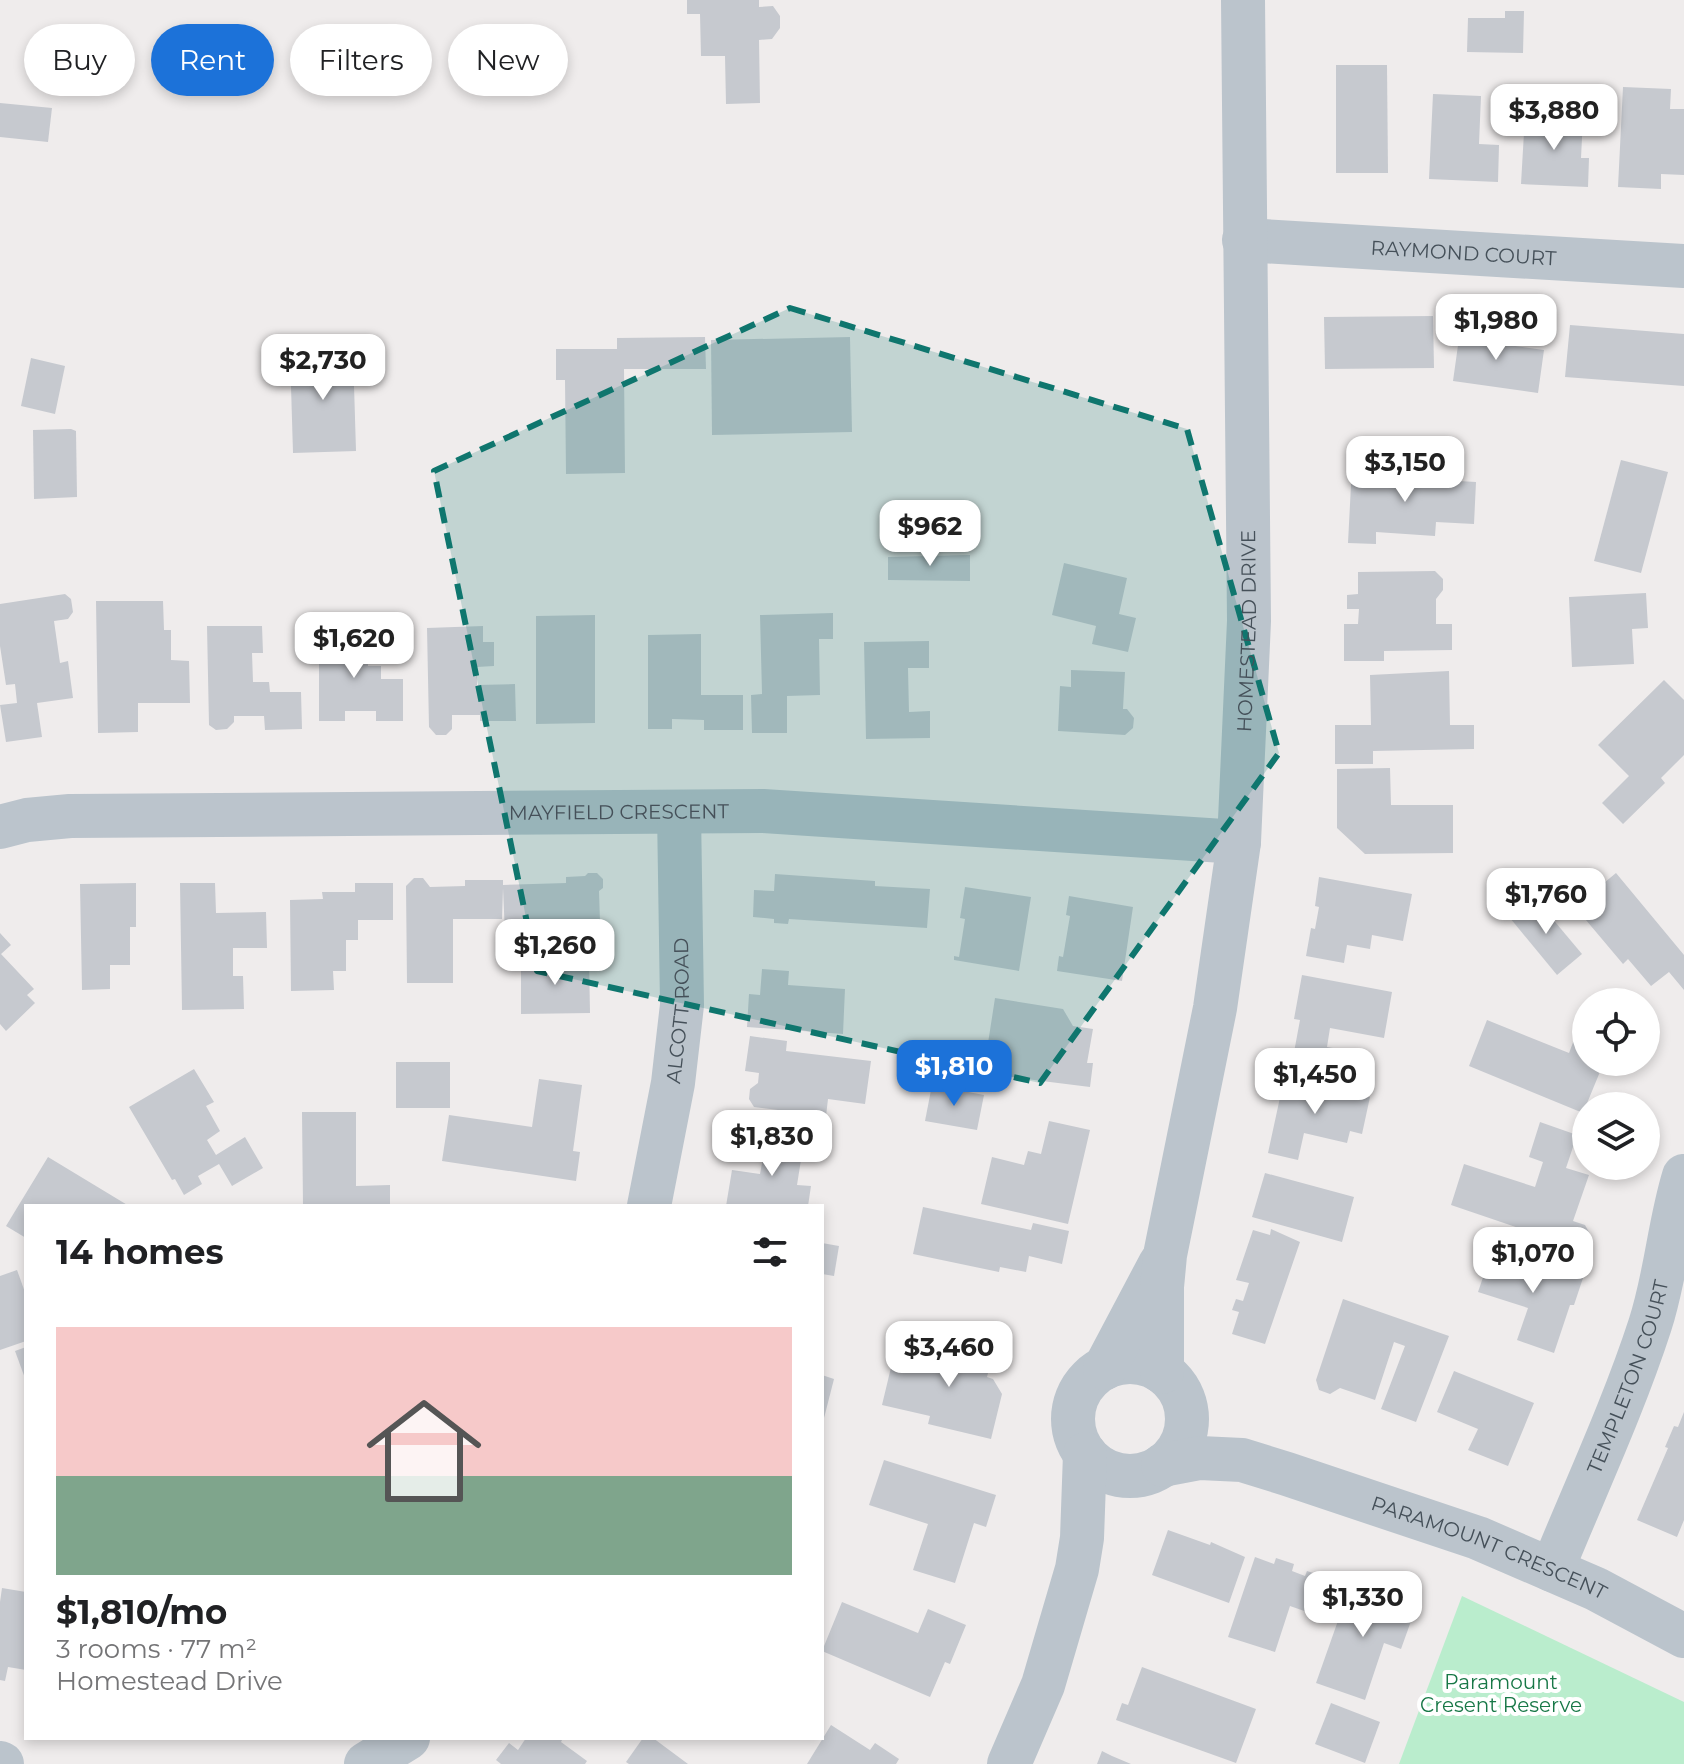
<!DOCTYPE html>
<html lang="en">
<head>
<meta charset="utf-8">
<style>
  :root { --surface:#fff; --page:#f6f6f6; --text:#202124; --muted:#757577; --line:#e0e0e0; --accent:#1c72d9 }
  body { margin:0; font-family:Montserrat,sans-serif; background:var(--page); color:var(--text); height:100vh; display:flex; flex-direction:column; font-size:30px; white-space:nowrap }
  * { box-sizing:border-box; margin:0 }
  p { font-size:26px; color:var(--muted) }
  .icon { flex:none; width:44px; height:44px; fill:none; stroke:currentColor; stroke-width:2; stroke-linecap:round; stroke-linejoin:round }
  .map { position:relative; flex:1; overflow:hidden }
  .details { position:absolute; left:24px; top:1204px; width:800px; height:536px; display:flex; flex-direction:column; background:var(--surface); border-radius:0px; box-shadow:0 4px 12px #0003 }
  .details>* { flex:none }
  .top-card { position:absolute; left:24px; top:24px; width:800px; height:72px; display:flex; gap:16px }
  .controls { position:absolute; left:1572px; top:988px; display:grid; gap:16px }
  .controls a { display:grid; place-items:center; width:88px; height:88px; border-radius:50%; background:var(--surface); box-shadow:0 4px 12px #0003; font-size:40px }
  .price { position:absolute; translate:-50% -68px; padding:0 18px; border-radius:16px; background:#fff; color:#222; font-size:26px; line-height:52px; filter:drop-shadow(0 2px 4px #0008) }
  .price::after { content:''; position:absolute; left:50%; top:48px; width:24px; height:18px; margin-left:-12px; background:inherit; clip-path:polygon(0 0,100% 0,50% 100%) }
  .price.selected { background:var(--accent); color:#fff }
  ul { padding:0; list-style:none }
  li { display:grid; align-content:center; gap:16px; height:424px; padding:0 32px }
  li+li { border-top:2px solid var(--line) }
  li span { display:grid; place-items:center; height:248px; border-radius:0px; color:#555 }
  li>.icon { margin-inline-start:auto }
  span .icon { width:144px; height:144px; fill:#fffc; stroke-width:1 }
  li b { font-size:34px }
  h2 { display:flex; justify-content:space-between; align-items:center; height:96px; padding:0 32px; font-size:34px }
  .chip { padding:0 28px; border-radius:36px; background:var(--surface); box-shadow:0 4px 12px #0003; font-size:28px; line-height:72px }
  .chip.selected { background:var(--accent); color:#fff }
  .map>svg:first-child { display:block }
</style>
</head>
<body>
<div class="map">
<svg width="1684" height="1764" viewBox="0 0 1684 1764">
  <rect width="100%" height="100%" fill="#efecec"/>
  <path fill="#baedcd" d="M1462,1596L1684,1702V1764H1399Z"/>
  <g fill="#c6c9cf">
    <path d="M687,0H759V7L773,6L780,16V28L772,39L759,40L760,103L726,104L725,56H701L700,14H687Z"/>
    <path d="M1505,11H1524L1523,53L1467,52L1468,18H1505Z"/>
    <path d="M1336,65H1387L1388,173H1336Z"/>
    <path d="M1623,87L1671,89L1670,109H1684V175L1661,174V189L1618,187Z"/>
    <path d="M1433,94L1481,96L1479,144L1499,145L1498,182L1429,179Z"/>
    <path d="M0,103L52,108L48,142L0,137Z"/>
    <path d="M1525,115L1583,118L1581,158H1589L1588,187L1521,184Z"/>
    <path d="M1433,316L1434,368L1325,369L1324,317Z"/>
    <path d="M1468,322L1481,323L1488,328L1486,342L1544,350L1538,393L1453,381L1461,324L1466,325Z"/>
    <path d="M1570,325L1684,334V386L1565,377Z"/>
    <path d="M705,337L706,369H624L625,473L566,474L565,380H556V349H617V338Z"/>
    <path d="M850,337L852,432L712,435L711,340Z"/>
    <path d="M353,352L356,451L293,453L290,353Z"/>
    <path d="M31,358L65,366L55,414L21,406Z"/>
    <path d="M71,429L76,431L77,497L34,499L33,430Z"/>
    <path d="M1621,460L1668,472L1641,573L1594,561Z"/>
    <path d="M1352,466L1390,468L1389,477L1476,482L1474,524L1436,522L1435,536L1376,532V544L1348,543Z"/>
    <path d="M970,555V581L888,580V557Z"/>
    <path d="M1064,563L1127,578L1119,614L1136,618L1128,652L1092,644L1096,626L1052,615Z"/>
    <path d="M1435,571L1443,579V590L1436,599V624H1452V650L1384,651V661H1344V624H1358L1359,609H1347V595L1358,594V572Z"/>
    <path d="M1646,593L1648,628L1632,629L1634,664L1572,667L1569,597Z"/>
    <path d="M65,594L71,599L73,612L68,619L54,621L60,663L68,661L73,698L37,703L42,737L6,742L0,705L17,703L15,684L6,685L0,646V604Z"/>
    <path d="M96,601H163L164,630H171V660L189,661L190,703H138V732L98,733Z"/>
    <path d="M833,613V639H819L820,695L787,696V733H752L751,695L762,694L760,615Z"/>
    <path d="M595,615V723L536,724V616Z"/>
    <path d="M207,626H262L263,653H252L253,682H269L270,692H301L302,729L265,730L264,716H234V722L227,729L216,730L209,725Z"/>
    <path d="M483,626V642H494V666L477,667V685L515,684L516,721H480V715H452V729L446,735H436L429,727L427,628Z"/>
    <path d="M319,630H367L368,666H381V679H403V721H376V711H345V721H319Z"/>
    <path d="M701,634V695H743V730H704V720L672,719V729H648V635Z"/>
    <path d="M929,641V668H908L909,712L930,711V738L866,739L864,642Z"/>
    <path d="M1071,670L1125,672L1123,709H1127L1134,718L1133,728L1125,735L1058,731L1060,686L1071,687Z"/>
    <path d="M1449,671L1450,725H1474V749L1373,751V764H1335V725H1371L1370,675Z"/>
    <path d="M1664,680L1684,700V755L1661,778L1665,783L1623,824L1602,803L1629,776L1598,745Z"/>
    <path d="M1390,768L1391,805H1453V853L1365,854L1337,828V769Z"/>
    <path d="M588,873H597L603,879V888L599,891L601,952L546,954L545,932L505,934L503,888L502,919H453V983H407L406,886L414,878H423L430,887L465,886V880H503V885L566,883V877L585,876Z"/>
    <path d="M1616,873L1684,955V990L1669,972L1651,986L1628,959L1623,964L1575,907Z"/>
    <path d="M775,874L875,881V886L930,889L927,928L789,919L788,924L774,923V919L753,917L754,890L774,891Z"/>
    <path d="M1319,877L1412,894L1403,941L1372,935L1370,949L1347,945L1344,963L1306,956L1311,928L1315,929L1319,907L1315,906Z"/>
    <path d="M136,883V927H130V965H110V989L82,990L80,884Z"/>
    <path d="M180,883H215L216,913L266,912L267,948H233V976H243L244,1009L182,1010Z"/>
    <path d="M355,883H393V920H358V940H346V971H333L334,990L291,991L290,900L323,899L322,892H355Z"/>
    <path d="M965,887L1031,897L1019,971L954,960V956L959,957L965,919L960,918Z"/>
    <path d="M1069,896L1133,907L1122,981L1057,971L1059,956L1063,957L1070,916L1066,915Z"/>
    <path d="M1535,898L1582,954L1557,975L1510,918Z"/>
    <path d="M0,933L11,945L1,954L34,989L27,995L35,1003L6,1031L0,1024Z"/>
    <path d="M589,959L590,1013L521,1014V960Z"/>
    <path d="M762,969L789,971L788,985L845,989L843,1034L747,1027L749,994L760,995Z"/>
    <path d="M1302,975L1392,992L1384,1038L1330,1028L1327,1047L1333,1048L1330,1069L1292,1063L1300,1020L1294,1019Z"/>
    <path d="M995,998L1063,1009L1073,1026L1093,1029L1087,1063H1093L1090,1087L1010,1077V1074L993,1071L995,1057L986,1056Z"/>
    <path d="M1582,1019L1586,1021V1062H1604L1583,1113L1469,1066L1487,1020L1569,1053Z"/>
    <path d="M750,1036L787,1041L786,1051L871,1061L865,1104L828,1099L826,1116L754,1107L749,1099L750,1089L758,1083L759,1073L745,1071Z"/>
    <rect x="396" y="1062" width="54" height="46"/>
    <path d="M194,1069L214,1102L206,1106L220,1131L207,1140L216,1155L245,1137L263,1168L232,1186L219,1164L198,1176L202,1184L184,1195L175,1179L172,1180L129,1107Z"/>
    <path d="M539,1079L582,1085L573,1151L580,1152L576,1181L442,1161L449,1115L532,1127Z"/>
    <path d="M1284,1079L1370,1097L1362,1134L1350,1131L1347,1143L1304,1133L1298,1160L1268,1153Z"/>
    <path d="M932,1085L984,1095L977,1130L925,1121Z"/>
    <path d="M302,1112H356V1186L390,1185V1206H303Z"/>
    <path d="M1049,1121L1090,1130L1068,1224L981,1204L992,1157L1024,1165L1028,1151L1041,1154Z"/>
    <path d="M1540,1122L1577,1135L1566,1168L1589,1175L1573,1221L1585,1225L1590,1234L1586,1245L1578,1248L1451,1205L1464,1164L1535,1187L1543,1162L1529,1157Z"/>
    <path d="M767,1136L804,1141L797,1185L811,1186L808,1206H726L732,1170L760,1174Z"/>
    <path d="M48,1157L129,1206H26V1238L6,1226Z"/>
    <path d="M1265,1173L1354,1197L1342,1242L1252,1217Z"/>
    <path d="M923,1207L1031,1230L1033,1223L1069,1231L1062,1264L1029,1256L1026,1272L1000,1267L999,1272L913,1254Z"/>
    <path d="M1271,1229L1300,1242L1265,1344L1232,1334L1239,1312L1232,1310L1236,1299L1243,1301L1249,1283L1236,1280L1253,1230L1270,1235Z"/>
    <path d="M822,1243L839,1246L834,1276L822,1274Z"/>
    <path d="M1493,1248L1583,1278L1574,1305H1570L1554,1353L1517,1340L1528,1308L1478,1292Z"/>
    <path d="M17,1270L26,1295V1341L0,1350V1276Z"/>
    <path d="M1343,1299L1449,1336L1416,1422L1381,1409L1405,1346L1394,1342L1375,1400L1340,1388L1330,1394L1319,1390L1316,1380Z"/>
    <path d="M954,1336L995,1346L987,1377L993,1379L1002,1394L991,1439L928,1424L930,1416L882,1405L894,1355L946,1368Z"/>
    <path d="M26,1347V1381L15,1351Z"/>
    <path d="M1454,1371L1534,1403L1508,1466L1468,1450L1478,1429L1437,1412Z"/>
    <path d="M822,1375L834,1379L823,1422H822Z"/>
    <path d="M1684,1412V1520L1677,1537L1637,1520L1668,1448L1665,1447L1674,1426L1678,1427Z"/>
    <path d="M884,1460L996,1495L986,1527L974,1523L955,1583L913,1570L928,1524L869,1505Z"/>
    <path d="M1168,1530L1210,1545L1211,1542L1245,1557L1229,1603L1152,1575Z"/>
    <path d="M1255,1557L1274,1564L1276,1558L1294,1564L1292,1571L1305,1576L1307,1571L1343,1583L1330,1620L1290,1606L1275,1652L1228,1637Z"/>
    <path d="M1352,1581L1387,1593L1385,1599L1415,1610L1401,1649L1384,1643L1365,1700L1316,1683Z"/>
    <path d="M2,1588L26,1592V1670L8,1667L5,1681L0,1680V1602Z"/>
    <path d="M842,1602L918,1633L928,1609L966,1625L950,1664L945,1662L930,1697L822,1651Z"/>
    <path d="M1142,1667L1256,1709L1236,1763L1116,1720L1122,1703L1128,1705Z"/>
    <path d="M1331,1703L1380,1722L1365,1763L1315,1744Z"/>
    <path d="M831,1725L870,1750L875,1743L899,1759L896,1764H807Z"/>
    <path d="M526,1738H563L561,1742L587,1761L585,1764H501L496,1760L509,1743L518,1750Z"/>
    <path d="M643,1738H653L688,1764H629L626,1762Z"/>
    <path d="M1102,1751L1112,1756L1131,1764H1097Z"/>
  </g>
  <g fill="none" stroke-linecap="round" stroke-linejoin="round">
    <g stroke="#bbc4cc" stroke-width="44">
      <path id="s1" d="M1244,240L1684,266"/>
      <path id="s2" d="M0,827L27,820L70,816L763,811L1239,842"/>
      <path id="s3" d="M649,1206L673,1083L682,1005L679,812"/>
      <circle cx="1130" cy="1419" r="57"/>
      <path d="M1105,1368L1160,1264"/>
      <path id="s4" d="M1162,1372V1287L1165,1255L1215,1008L1239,842L1249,621L1243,0"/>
      <path id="s5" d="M1163,1465L1200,1458L1242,1460L1287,1474L1478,1538L1596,1589L1684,1636"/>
      <path id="s6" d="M1552,1570C1585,1489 1623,1408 1650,1325C1666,1276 1669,1225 1684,1176"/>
      <path d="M0,1763L2,1764"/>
      <path d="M366,1764L408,1738"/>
      <path d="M1009,1764L1043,1685L1077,1569L1082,1538L1085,1454"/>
    </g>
  </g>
  <path fill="#0f766e" fill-opacity="0.2" stroke="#0f766e" stroke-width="6" stroke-dasharray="16 10" stroke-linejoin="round" d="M790,308L1187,429L1279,753L1040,1083L537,971L434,471Z"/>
  <g text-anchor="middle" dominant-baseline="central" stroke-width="8" stroke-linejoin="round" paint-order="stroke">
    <g font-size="20" fill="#455059" stroke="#fff">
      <text stroke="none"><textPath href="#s1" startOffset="220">RAYMOND COURT</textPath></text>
      <text stroke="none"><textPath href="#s4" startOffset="748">HOMESTEAD DRIVE</textPath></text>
      <text stroke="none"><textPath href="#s2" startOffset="620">MAYFIELD CRESCENT</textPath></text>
      <text stroke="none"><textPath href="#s3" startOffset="198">ALCOTT ROAD</textPath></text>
      <text stroke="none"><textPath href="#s6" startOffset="208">TEMPLETON COURT</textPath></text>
      <text stroke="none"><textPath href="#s5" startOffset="342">PARAMOUNT CRESCENT</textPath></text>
    </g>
    <g font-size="20" fill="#187847" stroke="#fff">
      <text x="1501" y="1682">Paramount<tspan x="1501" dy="23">Cresent Reserve</tspan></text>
    </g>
  </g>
</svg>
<div class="controls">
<a><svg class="icon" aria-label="locate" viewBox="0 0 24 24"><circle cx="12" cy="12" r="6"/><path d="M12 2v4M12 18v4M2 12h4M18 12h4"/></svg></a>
<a><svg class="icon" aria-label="layers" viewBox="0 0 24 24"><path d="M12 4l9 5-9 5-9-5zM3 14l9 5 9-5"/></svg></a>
</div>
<b class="price" style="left:1554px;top:152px">$3,880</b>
<b class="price" style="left:1496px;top:362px">$1,980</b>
<b class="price" style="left:323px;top:402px">$2,730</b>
<b class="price" style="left:1405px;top:504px">$3,150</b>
<b class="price" style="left:930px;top:568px">$962</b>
<b class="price" style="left:354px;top:680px">$1,620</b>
<b class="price" style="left:1546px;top:936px">$1,760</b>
<b class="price" style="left:555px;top:987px">$1,260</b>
<b class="price selected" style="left:954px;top:1108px">$1,810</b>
<b class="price" style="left:1315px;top:1116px">$1,450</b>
<b class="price" style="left:772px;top:1178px">$1,830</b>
<b class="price" style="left:1533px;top:1295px">$1,070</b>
<b class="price" style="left:949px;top:1389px">$3,460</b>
<b class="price" style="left:1363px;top:1639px">$1,330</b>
<div class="top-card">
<a class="chip">Buy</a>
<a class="chip selected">Rent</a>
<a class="chip">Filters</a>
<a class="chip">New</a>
</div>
<section class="details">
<h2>14 homes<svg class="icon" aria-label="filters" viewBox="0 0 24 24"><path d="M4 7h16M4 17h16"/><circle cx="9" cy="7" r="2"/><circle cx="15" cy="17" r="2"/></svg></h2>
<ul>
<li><span style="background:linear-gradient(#f6c9c9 60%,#7fa58c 0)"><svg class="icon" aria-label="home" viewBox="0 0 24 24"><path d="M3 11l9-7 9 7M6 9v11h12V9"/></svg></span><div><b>$1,810/mo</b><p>3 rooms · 77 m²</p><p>Homestead Drive</p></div></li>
</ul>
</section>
</div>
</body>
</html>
